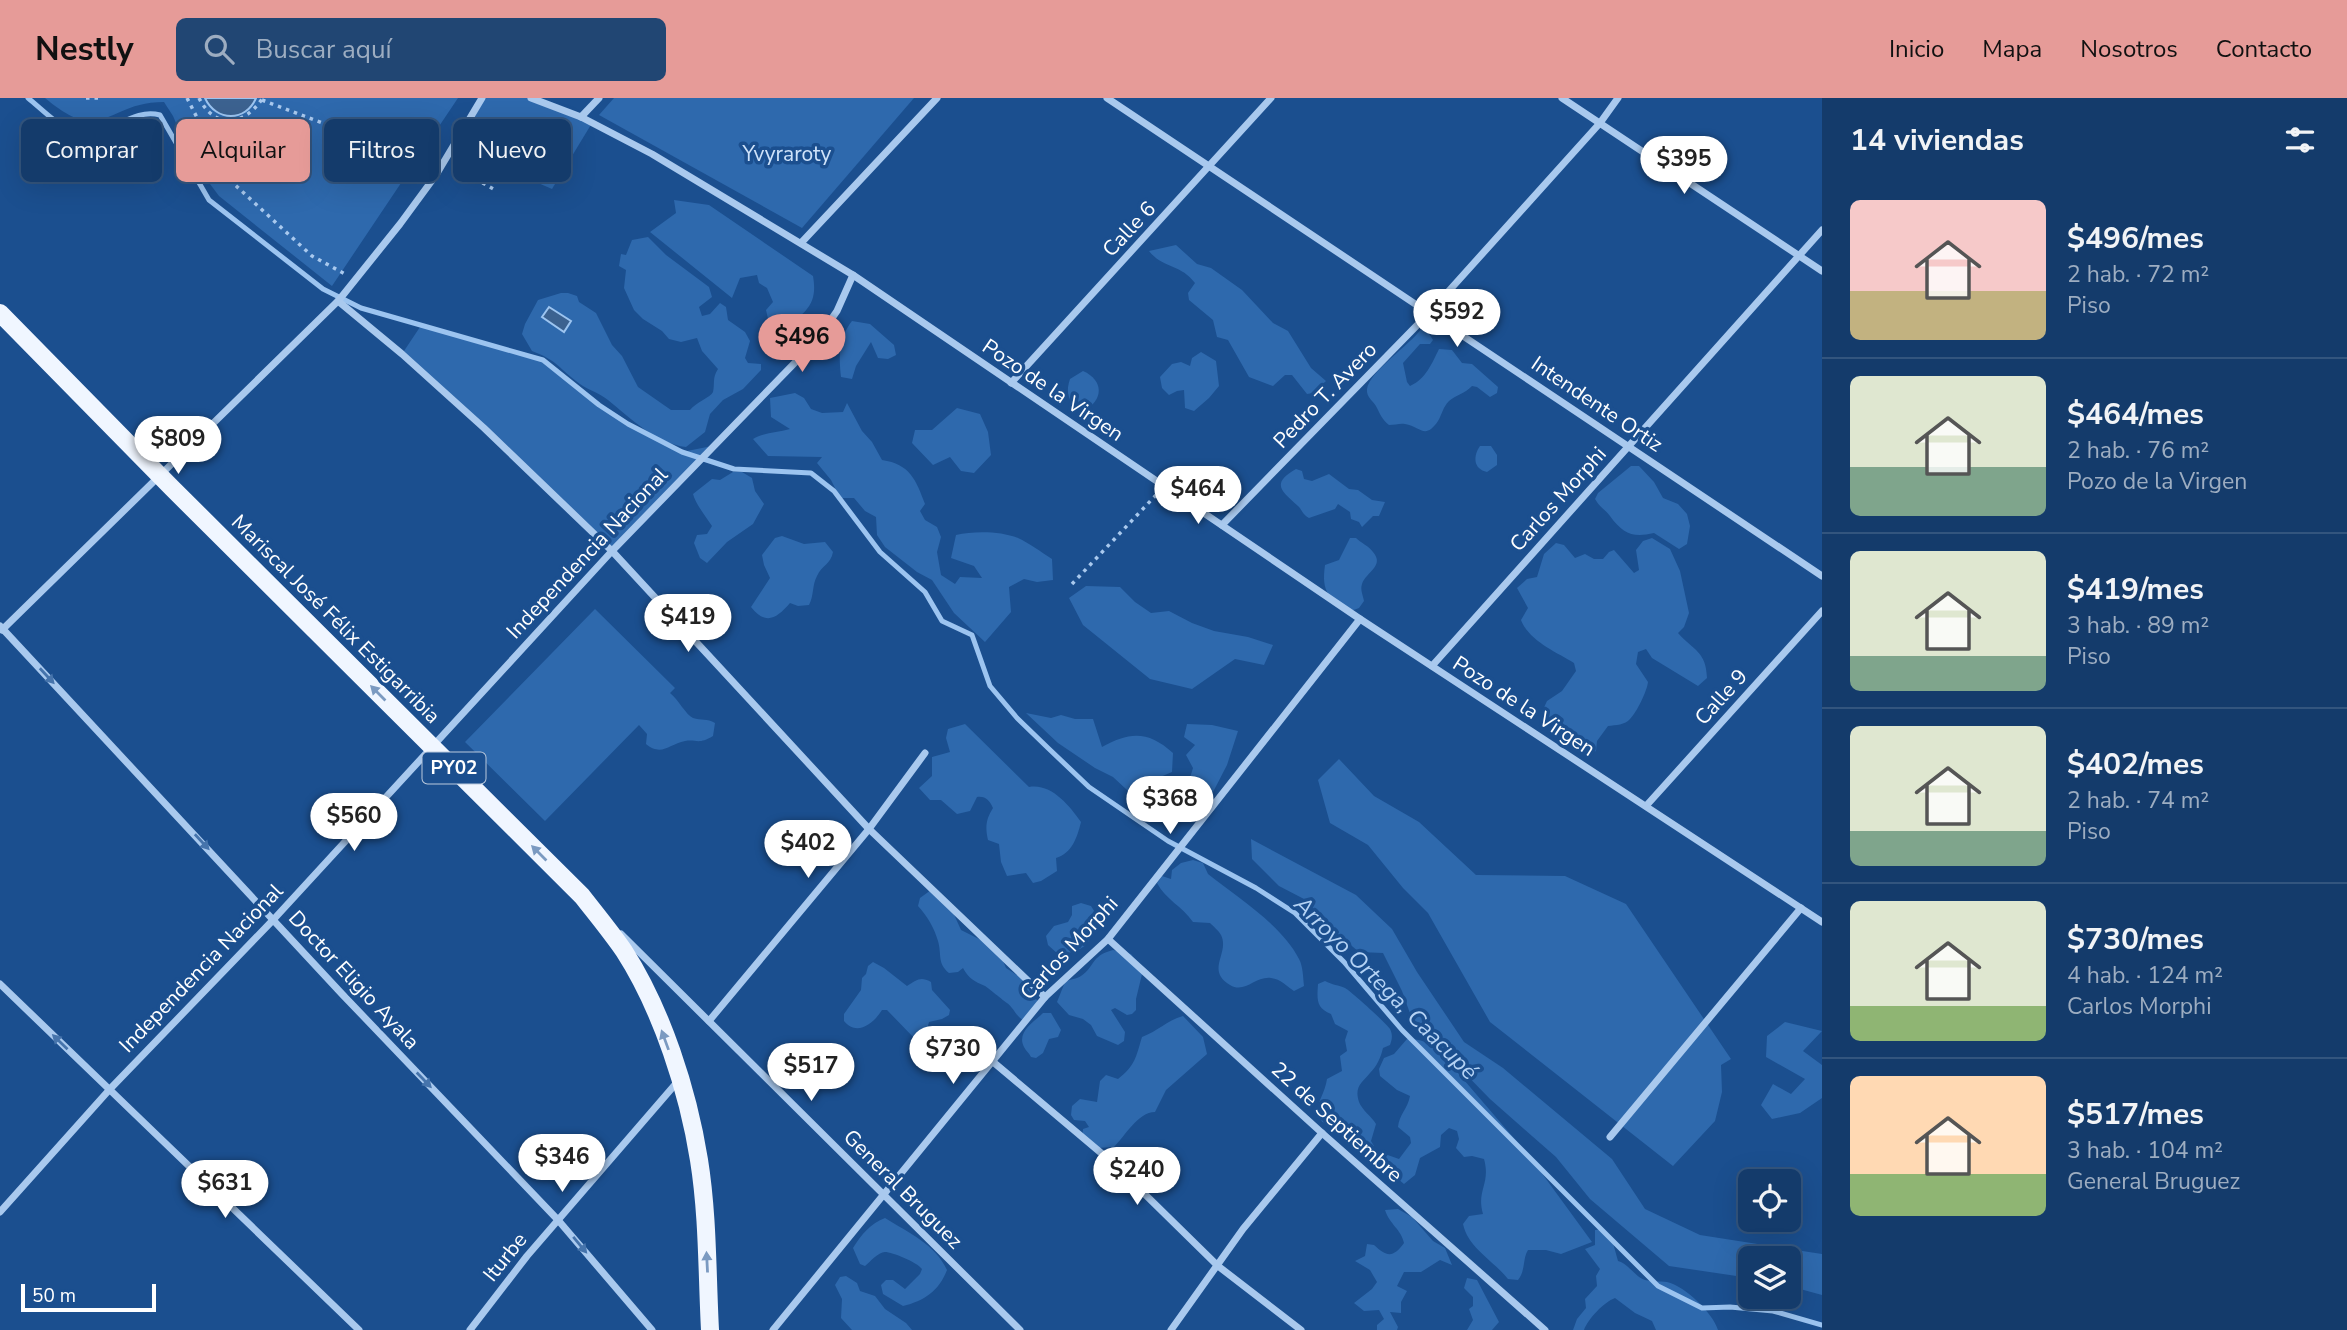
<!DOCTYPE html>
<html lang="es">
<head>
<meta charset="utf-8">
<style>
  :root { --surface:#143b6b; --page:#214673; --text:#f1f3f6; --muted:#9dadc1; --line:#33557e; --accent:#e69b98 }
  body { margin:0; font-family:"Nunito Sans",sans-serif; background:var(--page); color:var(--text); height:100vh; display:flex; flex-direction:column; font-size:26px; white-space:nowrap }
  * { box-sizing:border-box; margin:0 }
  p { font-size:23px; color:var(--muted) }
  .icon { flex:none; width:38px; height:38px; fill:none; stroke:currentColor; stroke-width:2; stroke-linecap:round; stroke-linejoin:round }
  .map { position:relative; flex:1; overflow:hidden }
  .details { display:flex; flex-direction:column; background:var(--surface); width:525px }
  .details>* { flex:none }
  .top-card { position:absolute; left:21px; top:21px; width:665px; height:63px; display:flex; gap:14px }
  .buttons { position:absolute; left:1738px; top:1071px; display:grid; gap:14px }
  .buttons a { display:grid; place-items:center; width:63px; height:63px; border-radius:10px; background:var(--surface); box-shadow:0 7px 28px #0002,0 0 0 2px var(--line); font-size:35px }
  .scale { position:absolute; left:21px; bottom:18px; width:135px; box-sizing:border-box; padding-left:7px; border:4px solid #fff; border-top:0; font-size:19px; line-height:24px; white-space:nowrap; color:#fff; -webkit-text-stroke:5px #1b4f8f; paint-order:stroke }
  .price { position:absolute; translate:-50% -60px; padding:0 16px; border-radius:24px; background:#fff; color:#222; font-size:23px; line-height:46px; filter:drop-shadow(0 2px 4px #0008) }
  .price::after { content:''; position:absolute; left:50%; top:42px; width:21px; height:16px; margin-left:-10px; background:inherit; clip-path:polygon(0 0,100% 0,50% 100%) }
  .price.active { background:var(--accent); color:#111 }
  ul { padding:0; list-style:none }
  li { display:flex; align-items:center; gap:21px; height:175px; padding:0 28px }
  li+li { border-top:2px solid var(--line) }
  li span { display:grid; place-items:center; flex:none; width:196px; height:140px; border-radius:10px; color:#555 }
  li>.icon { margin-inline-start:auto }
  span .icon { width:84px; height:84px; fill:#fffc; stroke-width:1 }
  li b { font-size:30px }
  h2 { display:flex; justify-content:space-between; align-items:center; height:84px; padding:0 28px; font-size:30px }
  .chip { padding:0 24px; border-radius:10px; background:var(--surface); box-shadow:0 7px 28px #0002,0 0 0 2px var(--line); font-size:24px; line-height:63px }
  .chip.active { background:var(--accent); color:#111 }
  header { display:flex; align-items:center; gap:42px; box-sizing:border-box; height:98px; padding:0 35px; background:var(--accent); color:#111 }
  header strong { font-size:33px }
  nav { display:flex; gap:38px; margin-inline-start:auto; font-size:24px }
  .search { width:490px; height:63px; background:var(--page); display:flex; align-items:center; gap:18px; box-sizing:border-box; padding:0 24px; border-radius:10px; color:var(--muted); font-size:26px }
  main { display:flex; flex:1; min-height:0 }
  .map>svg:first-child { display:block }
</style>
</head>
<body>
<header>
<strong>Nestly</strong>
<div class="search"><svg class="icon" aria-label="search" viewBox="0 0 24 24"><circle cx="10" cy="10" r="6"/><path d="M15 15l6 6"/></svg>Buscar aquí</div>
<nav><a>Inicio</a><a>Mapa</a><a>Nosotros</a><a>Contacto</a></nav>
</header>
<main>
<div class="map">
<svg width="1822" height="1232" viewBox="0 0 1822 1232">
  <rect width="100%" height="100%" fill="#1b4f8f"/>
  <g fill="#2e69ad">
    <path d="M45,0H458L332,188L219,98L192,62L173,18L164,4C106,4 103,49 45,0Z"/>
    <path d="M482,0H531L592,25L552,91L455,49Z"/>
    <path d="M614,0H914L802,130L599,17Z"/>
    <path d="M674,102L709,107L813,178C818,207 806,212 787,231L769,225L766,212L773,204L767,190L759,185L757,177L740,180L732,200L650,134L676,115Z"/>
    <path d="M648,139L666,157L709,189L712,199L699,209L702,218L710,216L720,205L726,209L728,222L745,234L750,243L745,260L748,265L761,266V272L743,291L723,302L710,316L705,334L686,349C657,346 630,320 608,302C598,294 585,291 576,283C557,268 556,262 532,253L522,236L525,226L538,202L561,195H568L577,198L579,204L596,215L612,247L622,258L638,289L671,312H690C695,305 711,299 713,294C715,286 712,280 718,271L702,253L697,240L681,244L669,241L662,233L643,221L634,212L624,190L626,172L619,168L621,156L626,157L632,142Z"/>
    <path d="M1176,147L1197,166L1211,170L1242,192L1273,225L1288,233L1311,270L1326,283L1313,295L1307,296L1292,277H1285L1273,288L1249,279L1228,242L1217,239L1213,222L1189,202L1188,195L1195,185C1181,166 1162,170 1149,153Z"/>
    <path d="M852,223L870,226L894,247L896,257L888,261L878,260L871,244L856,268L852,281L841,279C839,257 838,241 852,223Z"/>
    <path d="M422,226L543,262L599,307L628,326L682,354L712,348L612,453L402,256Z"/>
    <path d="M1421,231H1426L1433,242L1430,246H1420L1403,265L1407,284L1410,288C1426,281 1432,265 1439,251L1452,252L1462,265L1472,266L1498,289L1497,295L1490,299L1477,289L1472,288C1464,296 1456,297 1449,303C1443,309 1442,316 1438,323C1425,342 1421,329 1405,326C1400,325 1395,327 1389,327C1382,321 1381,318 1377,310C1374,303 1366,300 1367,291C1369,274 1411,246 1421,231Z"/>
    <path d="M1201,254L1216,263L1219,288L1209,300L1194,313L1185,310L1184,292L1177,293L1169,297L1162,290L1160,279L1172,266L1181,264L1190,268L1192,260Z"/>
    <path d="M1083,273C1104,282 1104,303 1083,313L1073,309C1068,298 1066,293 1070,281Z"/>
    <path d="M795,295L804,300L811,311L822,315L843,314L847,305L862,333L872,344L882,362C910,366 916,382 925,406L920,413L925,422L937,429L941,439L937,454L941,477L955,486L960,479L982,480L974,468L951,460L956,437C974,433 1000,433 1018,440C1029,445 1041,454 1052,461L1053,482L1037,484L1024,481L1009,489L1011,514L985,544L954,515L932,482L917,474L885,449L877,437L876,419L865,413L854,400H840L831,382L817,365L822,359L768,358L753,341C765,334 777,335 790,331L771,319L770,300Z"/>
    <path d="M957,310L980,316L988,334L991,357L974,375L961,373L950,359L933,367L912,345L915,332H932Z"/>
    <path d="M1480,348H1491L1497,357V367L1487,374C1473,371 1473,358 1480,348Z"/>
    <path d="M1631,368H1639L1654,384L1663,400L1678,406L1687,416L1690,428L1687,446L1679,451L1654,435C1633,440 1623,436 1610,418C1605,411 1601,411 1595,401L1598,395Z"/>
    <path d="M1296,371L1302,373L1304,381L1312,383L1329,376L1349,391L1358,392L1372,402L1385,404L1379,418H1373L1362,429L1359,424L1351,421L1350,414L1338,406L1335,411L1309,420C1302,416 1303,413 1298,408C1282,393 1270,386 1296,371Z"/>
    <path d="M733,374H742L752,380L755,393L764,406L753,426L727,444L707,465L700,460L694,445L697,437L707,436L712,428C706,419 695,405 693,396L712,381L720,382Z"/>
    <path d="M782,438L804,446L825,444L833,454C831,466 822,467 817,478C812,487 814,498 809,507L798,508L790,505C777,520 766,528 751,509L770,480L764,467L762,457L775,440Z"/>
    <path d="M1350,440H1356C1361,445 1369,448 1373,454C1385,468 1366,474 1362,486C1360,492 1363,497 1364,503L1359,510L1351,513C1329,500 1321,495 1325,467L1339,462Z"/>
    <path d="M1652,440L1670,451L1680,473L1689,515L1684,529L1678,535C1694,553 1706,553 1707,580L1698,588L1652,560L1646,551L1638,554L1636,566L1648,584C1647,593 1637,614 1630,621C1625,627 1616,627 1608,628L1597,643L1596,653L1590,656C1574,648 1546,634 1541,616L1547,603L1562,593L1576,573L1574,565C1556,554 1529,543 1521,522L1528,510L1517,490L1527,481L1537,479L1544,456L1556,445L1564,447L1575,460L1585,456L1594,461H1603L1609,454L1614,452L1634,475L1639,472L1636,452L1643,443Z"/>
    <path d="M1086,488L1120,489L1135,504L1151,515L1169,513L1192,525L1214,533L1248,539L1273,547L1264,567L1235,561L1192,591L1150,581L1083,527L1069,500Z"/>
    <path d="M595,511L675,590L670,595C678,601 686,617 693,620C701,623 707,620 715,625L713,638C698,647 697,641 685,643C669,646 662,659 646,646L647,636L639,627L545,723L465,644Z"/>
    <path d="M1026,615L1051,620L1061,617L1075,621H1093L1102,649C1130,633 1149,633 1173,655L1172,674L1158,680L1168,687L1188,686L1193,670L1186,657L1195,647L1184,639L1187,626L1212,627L1238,633L1227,667L1212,696L1165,727L1113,679L1095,670L1058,645Z"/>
    <path d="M965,626L1029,689C1051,685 1069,707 1081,724C1077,740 1072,755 1056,760L1057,773L1041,783L1033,785L1026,775L1007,778L1001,764L999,746L988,742C985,729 986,721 993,710C989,702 986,698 977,699L970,713L957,716L941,702H930L919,690L932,678V659L950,654L946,640L948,631Z"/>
    <path d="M1339,661L1374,698L1419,724L1476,777L1565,778L1626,806L1731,961L1721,967L1722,994L1715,1023L1673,1068L1490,924L1428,815L1403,790L1368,747L1330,725L1318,682Z"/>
    <path d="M1251,741L1356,797L1392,831L1417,874L1464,944L1503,970L1612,1061L1645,1111L1700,1137L1822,1156V1197L1789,1188L1788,1160H1750V1180L1669,1168L1590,1101L1556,1059L1490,1001L1412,921L1402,893L1383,855L1359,854L1333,832L1304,801L1279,788L1252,761Z"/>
    <path d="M1193,762L1203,765L1208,776C1236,798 1283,828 1299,861C1303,868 1303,879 1304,888L1294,893C1286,888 1281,881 1271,880C1255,878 1245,896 1230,887C1205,872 1230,855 1221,837C1219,833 1213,828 1210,825L1193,824C1182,808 1166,802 1157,785L1162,778L1171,781L1172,772L1181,765Z"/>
    <path d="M931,792L952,812L961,832L983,843L1003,863L1006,870L1023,881L1032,897L1042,907L1028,924C1016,921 1016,912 1007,905C1004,903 987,889 985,888C974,883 969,881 963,870L958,874L949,875C937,865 942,857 938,843C934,829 927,818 918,808L920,800Z"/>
    <path d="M1081,805L1091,808L1096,816C1093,844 1087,854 1058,856L1048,847L1046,838L1054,828L1068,824L1072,817V808Z"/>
    <path d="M1113,852L1131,856L1143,872L1136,901V912L1132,916L1127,917L1115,910L1111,912L1125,934L1124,943L1118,947L1097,938L1091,927L1083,921L1069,917L1057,904L1065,884C1070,881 1077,881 1081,878C1095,869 1090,858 1113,852Z"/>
    <path d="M873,864L884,870L907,888C917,882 920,878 931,884L932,892L950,912L949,917L942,921L929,924L925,939L916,942L887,912H882C874,925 857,939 844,923V916L861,892L862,880L866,876L868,868Z"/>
    <path d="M1325,883C1332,887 1339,887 1345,890C1352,894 1386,925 1390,931C1393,937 1392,942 1390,947L1383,950C1381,959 1377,968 1370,975C1362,985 1354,988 1359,1004C1362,1012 1372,1019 1376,1026L1371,1043L1374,1048L1369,1054C1353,1052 1343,1039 1334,1027L1325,1026L1316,1018C1317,1004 1325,995 1327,981L1342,973L1340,958L1347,953L1345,942L1348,933L1335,926L1331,916C1316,910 1317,902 1318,886Z"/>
    <path d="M1043,915H1051L1061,932L1058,939L1049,941L1043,955L1036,960L1031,959C1029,955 1026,953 1024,949C1016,934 1035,923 1043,915Z"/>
    <path d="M1183,918L1203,939L1207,956L1166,992L1155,1014C1138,1014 1125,1038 1114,1049L1097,1050L1082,1042L1083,1031L1089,1029L1085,1023L1074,1022L1071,1017L1072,1008L1080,1001L1097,1004L1100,983L1106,977L1118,981C1135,968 1136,959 1142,939C1158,933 1166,923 1183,918Z"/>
    <path d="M1785,924L1822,933L1803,953L1822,967V1000L1800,1015L1772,1021L1761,1007L1773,986L1791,996L1805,981L1766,959L1767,938Z"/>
    <path d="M1407,941C1427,941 1433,948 1446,961L1530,1059L1592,1144L1561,1156L1546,1152H1528C1522,1162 1526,1172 1518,1182L1508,1181C1494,1163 1468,1150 1463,1126L1469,1118L1483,1116C1476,1092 1491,1086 1484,1061L1472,1058L1464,1059L1456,1050L1459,1041L1457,1033L1449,1030L1441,1037L1440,1049L1420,1060L1415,1077L1404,1086C1395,1077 1383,1074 1375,1065L1377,1058L1382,1055L1399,1061L1411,1045L1410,1039L1398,1029C1399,1017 1408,1010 1410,998L1397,992L1380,978L1379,971L1384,960L1394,956Z"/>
    <path d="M1398,1111L1412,1119L1433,1143L1445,1150L1452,1167L1440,1162L1421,1174H1404L1397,1188L1407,1193L1401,1204V1215L1390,1214L1398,1229L1397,1232H1377V1227L1384,1221L1379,1212L1364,1213L1354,1205L1372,1191L1377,1184L1370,1172L1355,1163L1365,1158L1367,1146L1374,1147C1387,1159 1393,1160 1404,1145C1401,1131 1390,1127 1385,1112Z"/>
    <path d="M885,1120C909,1135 935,1146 947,1172C939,1193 924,1203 903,1208L883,1196L881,1187L886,1182H893L905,1191L920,1176L922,1171C917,1164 892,1154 885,1154C878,1154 870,1164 865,1168L860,1166L853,1150C861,1137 871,1125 885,1120Z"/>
    <path d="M1604,1131L1613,1145L1618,1163C1629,1166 1635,1179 1645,1182C1652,1184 1660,1183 1667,1184C1685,1188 1713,1215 1718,1232H1656L1652,1223L1635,1215L1615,1200C1604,1204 1588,1221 1584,1232H1573L1577,1221L1586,1210L1585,1201L1597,1188L1596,1178L1600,1171L1585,1151L1595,1147V1132Z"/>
    <path d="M846,1178L857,1185L860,1193L875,1198L885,1211L906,1225L912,1232H852L841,1220L842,1201L835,1187L840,1179Z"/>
    <path d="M1467,1180L1477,1182L1499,1224L1492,1232H1467L1473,1222L1469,1211L1473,1208V1199L1464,1190Z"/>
  </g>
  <g fill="#3c6290" stroke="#9cc4f0" stroke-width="2">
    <path d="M205,0H256C246,24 216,24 205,0Z"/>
    <path d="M549,209L571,223L564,234L542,219Z"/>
  </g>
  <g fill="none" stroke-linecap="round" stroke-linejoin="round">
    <path stroke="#9cc4f0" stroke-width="5" d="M28,0C43,12 58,29 77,34C108,42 130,9 160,17L209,102L323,191L361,210L543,262L599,307L628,326L682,354L734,371L811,375L834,393L880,454L925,494L942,523L972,537L990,588L1017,620L1048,650L1089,689L1168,743L1256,790L1295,815L1344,864L1402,932L1658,1188L1702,1210L1730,1209L1773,1213L1822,1227"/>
    <g stroke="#a9c9ee" stroke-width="3.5" stroke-dasharray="3.5 5" stroke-linecap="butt">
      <path d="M86,0H102"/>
      <path d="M187,0L211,47L220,73L312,158L345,176"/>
      <path d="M199,0C215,32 244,28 262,1"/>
      <path d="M262,2L346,34L424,72"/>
      <path d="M453,68L495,92"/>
      <path d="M1072,486L1157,396"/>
    </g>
    <g stroke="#a9c9ee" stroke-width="7">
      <path d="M531,0L581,19L652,56L853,177L1360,521L1822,824"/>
      <path d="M1107,0L1822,478"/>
      <path d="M1562,0L1822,173"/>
      <path d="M581,19L599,0"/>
      <path d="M801,145L937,0"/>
      <path d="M338,203L402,256L484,330L612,453L869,731L1045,899"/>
      <path d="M1011,285L1271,0"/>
      <path d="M1222,427L1429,215L1600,25L1618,0"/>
      <path d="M0,528L342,896L558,1122L652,1232"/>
      <path d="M2,532L339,202L400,126L436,77L482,0"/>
      <path d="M1432,568L1822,132"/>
      <path d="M1646,708L1822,513"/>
      <path d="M621,836L1020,1232"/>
      <path d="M1108,841L1322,1035L1545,1232"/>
      <path d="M0,886L359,1232"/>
      <path d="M709,923L869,731L925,655"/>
      <path d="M992,963L1113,1065L1218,1168L1301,1232"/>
      <path d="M1610,1039L1801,810"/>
      <path d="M0,1114L110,991L274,821L612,453L816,243L837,213L853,177"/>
      <path d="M470,1232L527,1158L679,982"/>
      <path d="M773,1232L1045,899L1108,841L1360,521"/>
      <path d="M1171,1232L1243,1131L1322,1035"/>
    </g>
    <path stroke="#f0f6ff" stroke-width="18" d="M0,215L172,390L582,798C596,816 611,834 624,853C662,912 688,993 699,1062C708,1118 707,1176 710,1232"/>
  </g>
  <defs><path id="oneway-solid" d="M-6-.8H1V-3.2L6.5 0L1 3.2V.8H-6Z" transform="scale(1.75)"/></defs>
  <g fill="#4674ac">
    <use href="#oneway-solid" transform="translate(47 578) rotate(47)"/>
    <use href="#oneway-solid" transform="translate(202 744) rotate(47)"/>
    <use href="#oneway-solid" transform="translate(60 944) rotate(-136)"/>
    <use href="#oneway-solid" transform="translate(424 982) rotate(46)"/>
    <use href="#oneway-solid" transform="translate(580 1147) rotate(50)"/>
  </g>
  <g fill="#7b9ac1">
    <use href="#oneway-solid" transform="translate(378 595) rotate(-135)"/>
    <use href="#oneway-solid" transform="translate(539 755) rotate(-135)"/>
    <use href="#oneway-solid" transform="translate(665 942) rotate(-110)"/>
    <use href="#oneway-solid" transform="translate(707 1164) rotate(-93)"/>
  </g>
  <g text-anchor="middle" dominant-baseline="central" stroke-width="7" stroke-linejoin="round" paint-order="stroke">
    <rect fill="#1b4f8f" stroke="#bbcadd" stroke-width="2" x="422.5" y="654.5" width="63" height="31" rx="5"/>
    <g font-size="19" font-weight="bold" fill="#fff">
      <text x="454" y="670">PY02</text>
    </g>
    <g font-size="21" fill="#cfe3fa" stroke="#1b4f8f">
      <text x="787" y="56">Yvyraroty</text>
    </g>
    <g font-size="21" fill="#fff" stroke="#1b4f8f">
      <text transform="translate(1129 131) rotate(-47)">Calle 6</text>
      <text transform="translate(1053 292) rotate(34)">Pozo de la Virgen</text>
      <text transform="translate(1325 297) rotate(-46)">Pedro T. Avero</text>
      <text transform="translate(1597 306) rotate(34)">Intendente Ortiz</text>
      <text transform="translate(1558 401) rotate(-48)">Carlos Morphi</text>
      <text transform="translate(587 455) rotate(-47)">Independencia Nacional</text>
      <text transform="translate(336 521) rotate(45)">Mariscal José Félix Estigarribia</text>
      <text transform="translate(1721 599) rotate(-48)">Calle 9</text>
      <text transform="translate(1524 608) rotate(33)">Pozo de la Virgen</text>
      <text transform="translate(1069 850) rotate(-47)">Carlos Morphi</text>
      <text transform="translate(201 870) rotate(-46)">Independencia Nacional</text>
      <text transform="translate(354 882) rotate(47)">Doctor Eligio Ayala</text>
      <text transform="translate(1337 1024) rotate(42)">22 de Septiembre</text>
      <text transform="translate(903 1091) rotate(45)">General Bruguez</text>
      <text transform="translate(505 1159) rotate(-51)">Iturbe</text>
    </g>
    <g font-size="23" font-style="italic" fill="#b5d3f5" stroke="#1b4f8f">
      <text transform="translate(1386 890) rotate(45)">Arroyo Ortega, Caacupé</text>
    </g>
  </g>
</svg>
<div class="buttons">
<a><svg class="icon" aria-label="locate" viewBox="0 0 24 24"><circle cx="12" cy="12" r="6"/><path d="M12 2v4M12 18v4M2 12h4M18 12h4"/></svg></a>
<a><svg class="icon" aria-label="layers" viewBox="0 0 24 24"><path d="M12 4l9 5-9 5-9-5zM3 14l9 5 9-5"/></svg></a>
</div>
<div class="scale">50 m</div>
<b class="price" style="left:1684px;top:98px">$395</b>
<b class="price" style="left:1457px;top:251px">$592</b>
<b class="price active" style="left:802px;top:276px">$496</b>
<b class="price" style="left:178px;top:378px">$809</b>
<b class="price" style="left:1198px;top:428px">$464</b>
<b class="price" style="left:688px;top:556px">$419</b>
<b class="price" style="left:1170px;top:738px">$368</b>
<b class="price" style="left:354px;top:755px">$560</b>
<b class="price" style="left:808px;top:782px">$402</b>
<b class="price" style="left:953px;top:988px">$730</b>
<b class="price" style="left:811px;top:1005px">$517</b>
<b class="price" style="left:562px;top:1096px">$346</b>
<b class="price" style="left:1137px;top:1109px">$240</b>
<b class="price" style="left:225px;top:1122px">$631</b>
<div class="top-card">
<a class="chip">Comprar</a>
<a class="chip active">Alquilar</a>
<a class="chip">Filtros</a>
<a class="chip">Nuevo</a>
</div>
</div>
<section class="details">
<h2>14 viviendas<svg class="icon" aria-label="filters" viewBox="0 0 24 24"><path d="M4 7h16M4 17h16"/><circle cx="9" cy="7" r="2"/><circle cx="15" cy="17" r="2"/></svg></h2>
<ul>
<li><span style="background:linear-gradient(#f6c9c9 65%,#c2b280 0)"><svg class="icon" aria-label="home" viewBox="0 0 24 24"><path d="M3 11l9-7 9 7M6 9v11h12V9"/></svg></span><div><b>$496/mes</b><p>2 hab. · 72 m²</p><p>Piso</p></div></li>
<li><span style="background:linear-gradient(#dfe7d0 65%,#7fa58c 0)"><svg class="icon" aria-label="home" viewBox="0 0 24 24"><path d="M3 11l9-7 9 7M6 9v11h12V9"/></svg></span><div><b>$464/mes</b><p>2 hab. · 76 m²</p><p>Pozo de la Virgen</p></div></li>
<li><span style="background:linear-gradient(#dfe7d0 75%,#7fa58c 0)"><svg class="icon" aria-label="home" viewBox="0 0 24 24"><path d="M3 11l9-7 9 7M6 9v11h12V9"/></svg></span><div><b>$419/mes</b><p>3 hab. · 89 m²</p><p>Piso</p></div></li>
<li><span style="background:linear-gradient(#dfe7d0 75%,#7fa58c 0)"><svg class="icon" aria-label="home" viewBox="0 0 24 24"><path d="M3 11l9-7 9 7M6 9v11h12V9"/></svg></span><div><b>$402/mes</b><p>2 hab. · 74 m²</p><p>Piso</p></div></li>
<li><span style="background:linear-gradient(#dfe7d0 75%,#8fb573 0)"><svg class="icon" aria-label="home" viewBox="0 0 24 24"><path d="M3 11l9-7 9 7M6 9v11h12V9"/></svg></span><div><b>$730/mes</b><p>4 hab. · 124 m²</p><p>Carlos Morphi</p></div></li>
<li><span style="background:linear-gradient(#ffd9b3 70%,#8fb573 0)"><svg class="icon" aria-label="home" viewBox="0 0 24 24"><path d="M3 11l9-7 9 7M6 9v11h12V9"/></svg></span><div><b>$517/mes</b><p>3 hab. · 104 m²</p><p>General Bruguez</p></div></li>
</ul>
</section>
</main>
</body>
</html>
